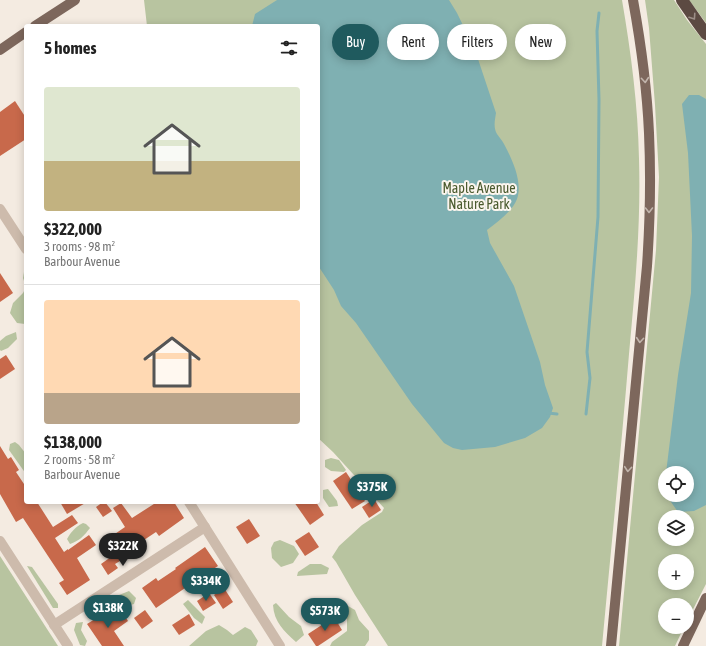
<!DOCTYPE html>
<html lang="en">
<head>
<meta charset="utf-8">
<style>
  :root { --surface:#fff; --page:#f2f2f2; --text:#222; --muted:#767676; --line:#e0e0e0; --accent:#1f5a5e }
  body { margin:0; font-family:"Asap Condensed",sans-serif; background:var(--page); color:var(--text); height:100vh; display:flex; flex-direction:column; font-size:15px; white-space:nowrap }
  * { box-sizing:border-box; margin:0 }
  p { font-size:13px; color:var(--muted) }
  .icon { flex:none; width:22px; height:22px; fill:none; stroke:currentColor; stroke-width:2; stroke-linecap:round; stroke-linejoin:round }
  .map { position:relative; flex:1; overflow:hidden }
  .side { position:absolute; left:24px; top:24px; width:296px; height:480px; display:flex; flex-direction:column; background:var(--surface); border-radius:4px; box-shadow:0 2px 10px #0003 }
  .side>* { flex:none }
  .guide { position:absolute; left:332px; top:24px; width:314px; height:36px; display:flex; gap:8px }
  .tools { position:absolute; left:658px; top:466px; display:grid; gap:8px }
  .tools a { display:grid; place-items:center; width:36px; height:36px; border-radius:50%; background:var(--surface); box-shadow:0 2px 10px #0003; font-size:20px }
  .price { position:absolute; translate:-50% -34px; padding:0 9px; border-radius:14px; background:var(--accent); color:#fff; font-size:13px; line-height:26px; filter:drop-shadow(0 1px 2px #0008) }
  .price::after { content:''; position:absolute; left:50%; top:24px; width:12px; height:9px; margin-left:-6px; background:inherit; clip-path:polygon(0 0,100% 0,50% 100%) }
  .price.current { background:#222; color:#fff }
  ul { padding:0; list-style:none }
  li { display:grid; align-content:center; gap:8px; height:212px; padding:0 20px }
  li+li { border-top:1px solid var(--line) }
  li span { display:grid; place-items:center; height:124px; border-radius:4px; color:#555 }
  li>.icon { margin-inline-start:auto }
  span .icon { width:72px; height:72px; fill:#fffc; stroke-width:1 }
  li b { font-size:17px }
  h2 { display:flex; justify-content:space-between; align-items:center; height:48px; padding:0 20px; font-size:17px }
  .pill { padding:0 14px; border-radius:18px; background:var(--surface); box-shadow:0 2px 10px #0003; font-size:14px; line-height:36px }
  .pill.current { background:var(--accent); color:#fff }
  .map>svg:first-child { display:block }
</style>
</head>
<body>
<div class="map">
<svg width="706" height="646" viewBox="0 0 706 646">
  <rect width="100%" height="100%" fill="#f4ebe1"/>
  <g fill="#b8c4a0" fill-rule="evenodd">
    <path d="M144,0H622C631,53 638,105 639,159C641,224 635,289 629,354C621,451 611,549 602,646H388L355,595L336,562L332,557L339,546L362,525L382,512L384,508L333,452L318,438V26H147Z"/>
    <path d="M645,0H674L687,20L706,44V584L687,621V605H665V627H684L675,646H619L656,250L659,177L655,105L649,28ZM665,473H687V495H665ZM665,517H687V539H665ZM665,561H687V583H665Z"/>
    <path d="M689,0H706V23Z"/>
    <path d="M24,272L26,274V324H25L17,323L10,313L13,303L23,293L26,287L23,278Z"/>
    <path d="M16,332L17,339L8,348L1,351L0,350V341L6,336Z"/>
    <path d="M15,442L19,445L26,454V474L9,450L10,444Z"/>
    <path d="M331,458L339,460L346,470L344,472L331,471L325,467V460Z"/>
    <path d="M328,489L337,501L338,506L329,507L323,498V490Z"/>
    <path d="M83,523L86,524L90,528C84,536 79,541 70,544L67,539C71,532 75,527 83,523Z"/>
    <path d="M280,540L294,546L299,554L293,563L281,567L272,558L271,548L274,542Z"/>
    <path d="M0,556L58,646H0Z"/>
    <path d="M310,564H321L329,568L327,574L297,576L298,572Z"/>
    <path d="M27,566L32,567L58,604V608H53Z"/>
    <path d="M129,591L136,598L134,604L126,606L119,600V595Z"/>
    <path d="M188,600L205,617L202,624L194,618L183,604Z"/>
    <path d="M276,603L278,605L289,617L301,626L304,635L296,642C284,631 274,622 273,605Z"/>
    <path d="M348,606L355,610L359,620L369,631V640L365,646H330L332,642L347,631V620L343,611Z"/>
    <path d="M83,622L81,630L87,641L85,646L80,645L74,630L76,623Z"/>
    <path d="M219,625L227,630L233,635L245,627L251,630L258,641L256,646H189L206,631Z"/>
  </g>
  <g fill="#7fb0b2">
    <path d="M277,0H449L457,13L475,50L496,113C495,120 493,127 497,134C499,137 502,140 504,144C512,159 523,182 517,199C512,212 497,222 487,230L490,243L514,286L540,362L545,385L553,408L550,417L542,428L525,438L495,447L462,450L453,448L444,443L412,404L356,323L341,306L334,290L319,267L318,262V26H252L255,14Z"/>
    <path d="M689,95H699L706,99V505L694,511L678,512L671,502L669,495H687V473H666L678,375L691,293L692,236L688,153L682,104Z"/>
  </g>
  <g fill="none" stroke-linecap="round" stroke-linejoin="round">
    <g stroke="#7fb0b2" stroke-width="3">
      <path d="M548,413L557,414"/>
      <path d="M586,414L590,378L587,352L598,217L599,100L597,31L599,13"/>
    </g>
  </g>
  <g fill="#c8694b">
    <path d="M15,101L26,118V139L0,156V112Z"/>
    <path d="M0,273L13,293L0,302Z"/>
    <path d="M6,355L15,369L0,379V359Z"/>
    <path d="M0,446L8,459L11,457L19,470L16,472L26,487V502H37L53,527L72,515L78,523L55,538L64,552L68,549V550L89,535L96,545L77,558L90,580L67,595L59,583L64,580L48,556L23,518L16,522L0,494Z"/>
    <path d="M346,472L365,501L352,509L333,481Z"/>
    <path d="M374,499L381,510L369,518L362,507Z"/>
    <path d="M60,502H87L67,514Z"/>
    <path d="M103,502H105L112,511L103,517L96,507Z"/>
    <path d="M157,502H174L184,518L159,536L156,532L132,548L135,552L115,564L118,568L108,575L101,564L118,552L109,538L125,527L113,508L121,503L132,518Z"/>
    <path d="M294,502H316L324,515L310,525Z"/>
    <path d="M249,519L260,536L247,544L236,527Z"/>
    <path d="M309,532L319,547L305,556L295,541Z"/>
    <path d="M205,547L218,566L201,577L202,579L189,587L188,586L156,608L142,588L156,578L158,581L176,569L175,568Z"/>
    <path d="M224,588L233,602L223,609L214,595Z"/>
    <path d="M209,593L216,603L203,611L197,601Z"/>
    <path d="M121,610L128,621L114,631L124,646H102L87,624L103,614L106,620Z"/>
    <path d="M145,610L153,621L142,629L134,618Z"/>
    <path d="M189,614L195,625L179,635L172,625Z"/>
    <path d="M334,617L342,630L318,646H316L308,634Z"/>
  </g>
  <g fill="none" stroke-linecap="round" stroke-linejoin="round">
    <g stroke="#cdbbac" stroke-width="10">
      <path d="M0,209L26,249"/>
      <path d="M189,502L280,646"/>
      <path d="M0,541L68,646"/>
      <path d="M54,625L205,527"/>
    </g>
    <g stroke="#7d675c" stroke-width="10">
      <path d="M35,26L75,0"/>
      <path d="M0,50L26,32"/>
      <path d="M611,646L647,266C650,222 651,177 649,133C647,88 641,44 633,0"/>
      <path d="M683,646L706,598"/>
    </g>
    <path stroke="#5c4a42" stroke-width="12" d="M682,0L698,23L706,34"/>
  </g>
  <defs><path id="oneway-chevron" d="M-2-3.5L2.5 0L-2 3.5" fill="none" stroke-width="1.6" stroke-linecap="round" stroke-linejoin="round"/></defs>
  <use stroke="#9c8e87" href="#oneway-chevron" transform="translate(693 17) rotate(56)"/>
  <g stroke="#c2b5ac">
    <use href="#oneway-chevron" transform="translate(645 80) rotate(85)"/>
    <use href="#oneway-chevron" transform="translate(649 210) rotate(90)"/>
    <use href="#oneway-chevron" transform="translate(640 340) rotate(95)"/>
    <use href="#oneway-chevron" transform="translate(628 469) rotate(95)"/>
  </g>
  <g text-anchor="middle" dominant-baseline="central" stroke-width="4" stroke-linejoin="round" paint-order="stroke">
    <g font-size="14" fill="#4a5a2e" stroke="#fbf5ee">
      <text x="479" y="188">Maple Avenue<tspan x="479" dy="16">Nature Park</tspan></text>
    </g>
  </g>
</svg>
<div class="tools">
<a><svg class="icon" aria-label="locate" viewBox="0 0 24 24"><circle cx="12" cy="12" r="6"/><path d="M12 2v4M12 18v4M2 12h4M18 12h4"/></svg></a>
<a><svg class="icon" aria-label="layers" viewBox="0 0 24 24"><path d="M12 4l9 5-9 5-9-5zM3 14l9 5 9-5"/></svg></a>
<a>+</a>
<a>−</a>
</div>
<b class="price" style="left:372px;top:508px">$375K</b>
<b class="price current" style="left:123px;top:567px">$322K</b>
<b class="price" style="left:206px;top:602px">$334K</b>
<b class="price" style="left:108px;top:629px">$138K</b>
<b class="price" style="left:325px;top:632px">$573K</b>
<div class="guide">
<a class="pill current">Buy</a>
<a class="pill">Rent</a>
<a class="pill">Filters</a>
<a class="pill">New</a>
</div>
<section class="side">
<h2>5 homes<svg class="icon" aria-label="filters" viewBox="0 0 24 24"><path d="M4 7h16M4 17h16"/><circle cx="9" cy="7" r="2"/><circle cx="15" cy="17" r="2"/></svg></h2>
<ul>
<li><span style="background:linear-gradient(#dfe7d0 60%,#c2b280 0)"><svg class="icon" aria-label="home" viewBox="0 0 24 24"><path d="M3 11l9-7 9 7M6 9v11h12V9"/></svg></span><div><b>$322,000</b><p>3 rooms · 98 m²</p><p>Barbour Avenue</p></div></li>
<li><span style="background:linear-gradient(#ffd9b3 75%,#b9a48a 0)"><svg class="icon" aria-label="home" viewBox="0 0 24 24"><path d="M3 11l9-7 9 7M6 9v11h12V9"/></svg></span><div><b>$138,000</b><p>2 rooms · 58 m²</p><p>Barbour Avenue</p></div></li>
</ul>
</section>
</div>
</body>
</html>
